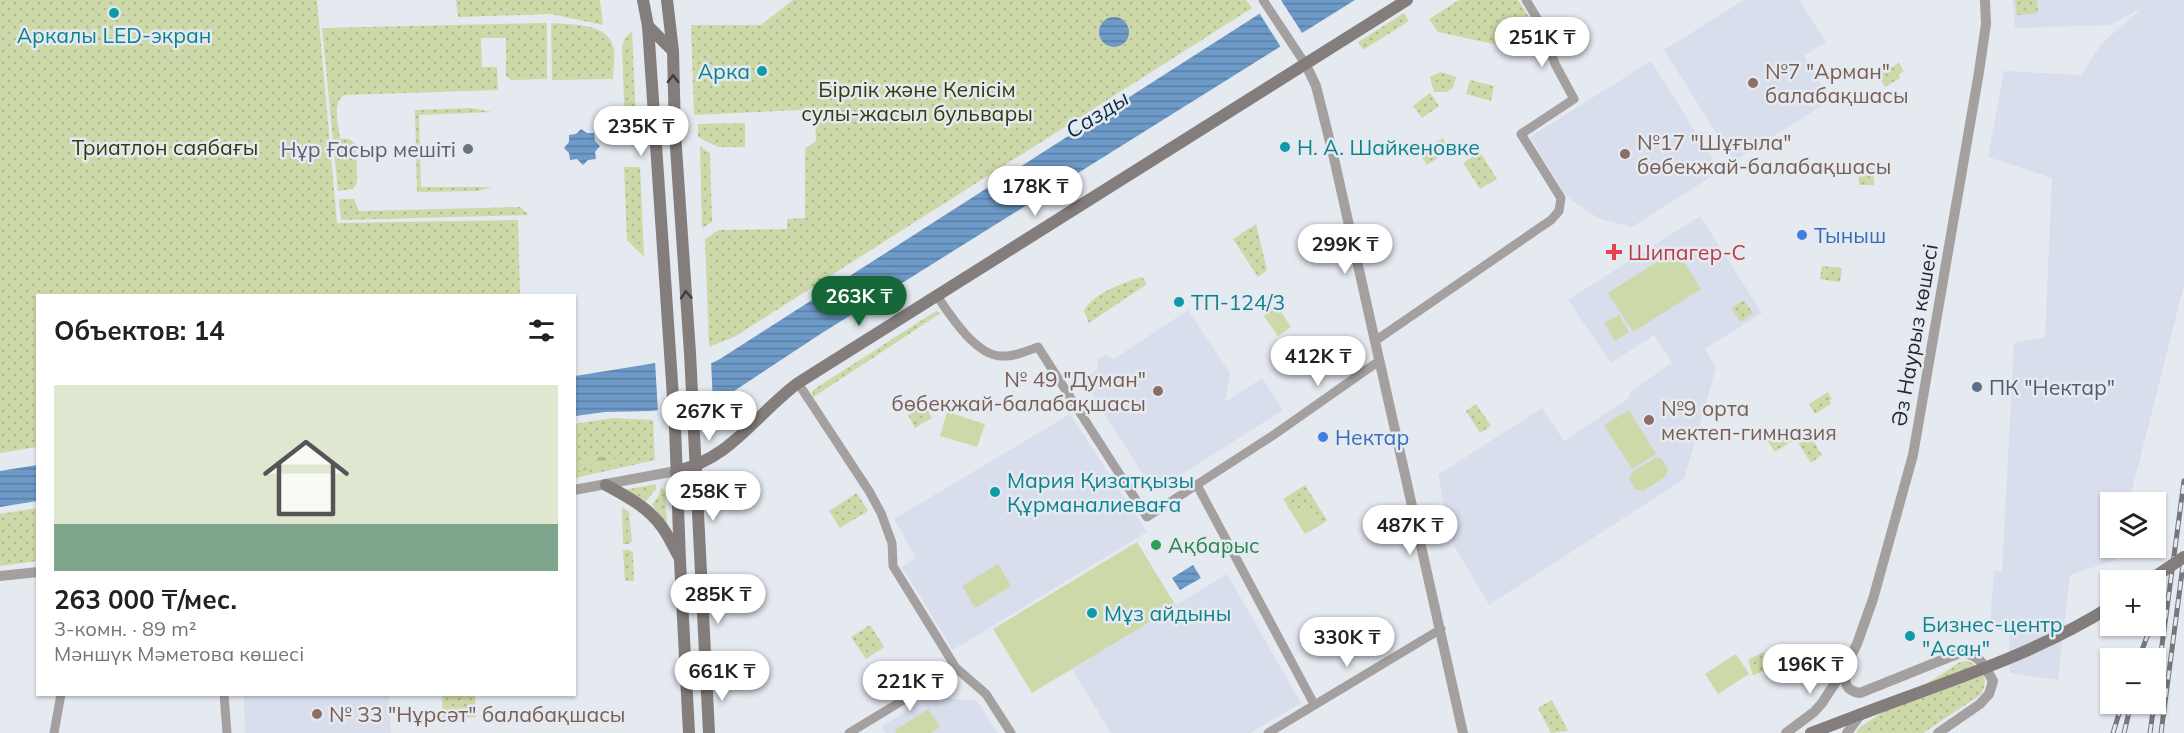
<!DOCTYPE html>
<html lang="ru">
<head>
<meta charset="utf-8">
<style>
  :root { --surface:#fff; --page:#f6f6f6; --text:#202124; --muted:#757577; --accent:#156737 }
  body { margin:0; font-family:Mulish,sans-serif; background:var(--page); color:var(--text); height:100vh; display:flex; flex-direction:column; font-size:22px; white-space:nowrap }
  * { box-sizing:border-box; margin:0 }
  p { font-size:20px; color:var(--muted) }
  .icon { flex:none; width:33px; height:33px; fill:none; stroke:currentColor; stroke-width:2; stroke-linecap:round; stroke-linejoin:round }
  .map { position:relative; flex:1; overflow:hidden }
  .details { position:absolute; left:36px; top:294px; width:540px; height:402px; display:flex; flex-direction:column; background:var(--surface); border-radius:0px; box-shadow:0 2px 4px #0004 }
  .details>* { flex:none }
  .tools { position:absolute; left:2100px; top:492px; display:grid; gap:12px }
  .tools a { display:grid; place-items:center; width:66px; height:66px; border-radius:0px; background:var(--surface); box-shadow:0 2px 4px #0004; font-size:30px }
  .price { position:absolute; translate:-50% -51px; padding:0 14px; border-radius:21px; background:#fff; color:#222; font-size:20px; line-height:39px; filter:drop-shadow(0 2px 3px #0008) }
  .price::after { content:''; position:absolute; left:50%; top:36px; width:18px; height:14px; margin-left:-9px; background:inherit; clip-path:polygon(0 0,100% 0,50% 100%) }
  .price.current { background:var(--accent); color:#fff }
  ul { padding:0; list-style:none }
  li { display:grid; align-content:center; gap:12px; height:318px; padding:0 18px }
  li span { display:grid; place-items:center; height:186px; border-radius:0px; color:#555 }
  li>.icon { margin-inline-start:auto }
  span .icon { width:108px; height:108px; fill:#fffc; stroke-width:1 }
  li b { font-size:26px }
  h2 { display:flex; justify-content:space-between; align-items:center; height:72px; padding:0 18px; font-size:26px }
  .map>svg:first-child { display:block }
</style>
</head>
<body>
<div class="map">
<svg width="2184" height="733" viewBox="0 0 2184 733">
  <defs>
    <pattern id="grass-dots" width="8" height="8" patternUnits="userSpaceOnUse" patternTransform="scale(1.5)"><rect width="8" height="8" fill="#cdd9a8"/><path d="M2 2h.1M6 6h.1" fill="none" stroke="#b0ba91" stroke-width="1.8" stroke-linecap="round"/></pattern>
    <pattern id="forest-firs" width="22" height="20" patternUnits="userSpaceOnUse" patternTransform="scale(1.5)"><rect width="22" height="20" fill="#cdd9a8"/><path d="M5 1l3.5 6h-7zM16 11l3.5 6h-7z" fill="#b0ba91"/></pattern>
    <pattern id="water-rules" width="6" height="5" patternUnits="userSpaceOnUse" patternTransform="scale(1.5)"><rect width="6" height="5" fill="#6d9ac8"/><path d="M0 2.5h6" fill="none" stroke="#5a7ea3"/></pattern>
  </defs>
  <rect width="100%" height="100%" fill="#e5e9f0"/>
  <g fill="#d9deed">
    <path d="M1744,0H1799L1826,42L1804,56L1831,100L1734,161L1664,50Z"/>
    <path d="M2013,0H2184V285L2129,502H2110V548H2118L2115,560L2070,575L2058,680L2010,673L2009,635L1990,625L1994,570L2002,572L2014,343L2045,337L2052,178L1988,157L2004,71L2081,75L2101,44L2142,8L2110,25L2015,28Z"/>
    <path d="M1651,61L1720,171L1632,227L1598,218L1567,197L1530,137Z"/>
    <path d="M1700,216L1762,313L1705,349L1716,368L1684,479L1489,605L1451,541L1438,475L1542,408L1564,441L1629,398L1631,391L1672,363L1654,335L1611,363L1568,300Z"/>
    <path d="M1188,310L1230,373L1225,402L1262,378L1283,410L1154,492L1083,380L1097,370L1098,360L1106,354L1114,359Z"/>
    <path d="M1070,414L1147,532L953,650L902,567L916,558L894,519Z"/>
    <path d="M1227,574L1301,703L1250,733H1111L1072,669Z"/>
    <path d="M244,695H389L391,733H245Z"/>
    <path d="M931,696L977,701L998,733H886L882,726Z"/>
  </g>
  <g fill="url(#grass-dots)">
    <path d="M0,0H317L337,223L518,220L520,295L38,296L37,447L0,453Z"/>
    <path d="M456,0H600L603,25L551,14L458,17Z"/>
    <path d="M793,0H1246L1252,8L734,337L709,347L705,239L719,230L787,229V219L805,218V149L816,141L815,120L800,110L694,115L691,25H761Z"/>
    <path d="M1459,0H1518L1536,28L1508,47L1438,32L1429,19Z"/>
    <path d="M2015,0H2037L2038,13L2017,15Z"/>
    <path d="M1404,13L1409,21L1363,50L1358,42Z"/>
    <path d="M547,23V79L511,80L506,76V38H481L482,67H497L498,90L345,95C331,101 339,127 340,139H349L356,144L357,183L353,189L338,191L322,28Z"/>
    <path d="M551,23C569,25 607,22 613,46C616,55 613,69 613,79L552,80Z"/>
    <path d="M632,31L636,124L625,127L622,46L625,38Z"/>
    <path d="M1899,63L1904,71L1898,75L1900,78L1885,87L1878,75Z"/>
    <path d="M1440,72L1456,77L1453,88L1447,92H1434L1430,77Z"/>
    <path d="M1470,80L1494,86L1491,101L1466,94Z"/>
    <path d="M1430,93L1439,106L1422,118L1413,106Z"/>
    <path d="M471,108L492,112L419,115L421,187H492L478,191L417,192L415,110Z"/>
    <path d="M745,123V147H718L698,137V124Z"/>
    <path d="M1443,138L1450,150L1427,165L1419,153Z"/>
    <path d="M700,146L710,153L712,222L702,228Z"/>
    <path d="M1480,152L1497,179L1480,189L1463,163Z"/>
    <path d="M624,167H640L644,257L627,240Z"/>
    <rect x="1859" y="168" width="15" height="17"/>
    <path d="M339,199H354L359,211L520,207L529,215L341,220Z"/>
    <path d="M1256,224L1267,270L1258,277L1233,239Z"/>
    <path d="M1822,266L1842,268L1840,282L1820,279Z"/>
    <path d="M1142,277L1147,284L1089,323L1084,311C1092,294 1124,282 1142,277Z"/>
    <path d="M1744,300L1753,313L1741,322L1731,308Z"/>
    <path d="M936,311L941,313L812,398L813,390Z"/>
    <path d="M1828,392L1832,399L1830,400L1831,404L1815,414L1809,404Z"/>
    <path d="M1476,404L1491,426L1480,433L1466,411Z"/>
    <path d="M925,405L932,418L915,428L908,415Z"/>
    <path d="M612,418L653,420L655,460L575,478V424Z"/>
    <path d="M1786,427L1794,440L1775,452L1767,440Z"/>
    <path d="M1806,435L1810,436L1822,455L1811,463L1797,441Z"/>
    <path d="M656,484V489L646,501L624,490Z"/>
    <path d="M1305,485L1327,520L1321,525L1307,503L1292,513L1283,499Z"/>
    <path d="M661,487L665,491L667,525L652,505L659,495Z"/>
    <path d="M857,493L868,511L840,528L829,511Z"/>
    <path d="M622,507L629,512L632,541L629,544H623Z"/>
    <path d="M37,508V561L0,566V514Z"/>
    <path d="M623,550H630L633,553L634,581H625Z"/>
    <path d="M870,625L884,647L866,659L851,637Z"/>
    <path d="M1763,652L1773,668L1753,675L1748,660Z"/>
    <path d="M1968,661C1983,668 1990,681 1980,695L1923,733H1856L1860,727L1960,662Z"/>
    <path d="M442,695H475L476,717L443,719Z"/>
    <path d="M1552,700L1568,731L1551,733L1538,708Z"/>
  </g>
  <path fill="url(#forest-firs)" d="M595,457H610L623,462L575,472V460Z"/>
  <g fill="#cdd9a8">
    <path d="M1676,250L1701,289L1633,332L1608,293Z"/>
    <path d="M1277,306L1291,327L1278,336L1264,316Z"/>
    <path d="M1619,315L1629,332L1615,341L1604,323Z"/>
    <path d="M1629,410L1656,454L1632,469L1604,425Z"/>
    <path d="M947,412L985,424L977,447L940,436Z"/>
    <path d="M1657,457L1662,459L1668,469L1666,476L1643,491L1635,489L1629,479L1632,472Z"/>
    <path d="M1307,503L1321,525L1305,534L1292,513Z"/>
    <path d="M1137,542L1176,606L1032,693L993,629Z"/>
    <path d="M998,564L1011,586L975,608L962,586Z"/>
    <path d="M1736,654L1749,674L1718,694L1705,674Z"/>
    <path d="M928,709L940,727L931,733H896L894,731Z"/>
  </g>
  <g fill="url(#water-rules)">
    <path d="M1281,0H1355L822,333L716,403L651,411L605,412L575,416V376L662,362L712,363L720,359Z"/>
    <circle cx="1114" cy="32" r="15"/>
    <path d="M581,129L587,133H594L595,141L600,146L595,152L596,159L588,160L583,165L577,159L570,160L569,153L564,148L569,142V135L576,134Z"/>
    <path d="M37,465V501L0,507V471Z"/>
    <path d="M1193,565L1201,578L1180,590L1172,578Z"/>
  </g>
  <g fill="#e5e9f0">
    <path d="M1275,0H1281L1304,36L1282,49L1258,11Z"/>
    <path d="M662,359L711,360L713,406L658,413L655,361Z"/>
  </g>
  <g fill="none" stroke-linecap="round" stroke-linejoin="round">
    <g stroke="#a4a09f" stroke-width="9">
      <path d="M1263,0L1306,65"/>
      <path d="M937,296C950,315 975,355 1001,356C1014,357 1027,351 1038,347L1147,517L1272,436L1379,361"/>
      <path d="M1375,341L1551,220L1559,211L1561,198L1521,134L1574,99L1555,64L1543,28L1526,0"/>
      <path d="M798,383L869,491L881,513L892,543L893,566L956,668L986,694L1011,733"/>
      <path d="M1197,485L1314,704"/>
      <path d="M224,694L227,733"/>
      <path d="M54,733L61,694"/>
      <path d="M849,733L956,668"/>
      <path d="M1268,733L1441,629"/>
    </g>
    <g stroke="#a4a09f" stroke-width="10">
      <path d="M1306,65L1316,86L1333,154L1463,733"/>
      <path d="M574,490L676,471"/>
      <path d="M0,576L38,572"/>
      <path d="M1845,668C1844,682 1845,691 1860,693L1962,652C1981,656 1984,665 1993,681L1989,694L1980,704L1938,733"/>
      <path d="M1786,733L1814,712L1822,703L1845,668L1857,644L1873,599L1913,455L1979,72L1986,24L1985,0"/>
      <path d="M1847,733L1861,714"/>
    </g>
    <g stroke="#837d7c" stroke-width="12">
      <path d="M643,0L648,26L675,427L680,561L689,733"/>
      <path d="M667,0L673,51L675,133L690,353L709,733"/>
      <path d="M648,26L673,51"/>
      <path d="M676,471C731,459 755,415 798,383L1407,0"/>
      <path d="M606,485C626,496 648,507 662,527C668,535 673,546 678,555"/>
      <path d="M1811,733L1861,714"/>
    </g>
    <g stroke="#75777c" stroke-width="5">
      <g id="rail">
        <path d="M2156,614L2163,582"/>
        <path d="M2139,658L2151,626"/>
        <path d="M2156,690L2184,481"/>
        <path d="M2113,733L2122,704"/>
        <path d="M2124,733L2131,704"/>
        <path d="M2150,733L2154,704"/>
        <path d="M2161,733L2184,557"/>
      </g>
    </g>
    <use href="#rail" stroke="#e5e9f0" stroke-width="3" stroke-dasharray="9" stroke-linecap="butt"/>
    <g stroke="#837d7c" stroke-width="12">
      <path d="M2150,580L2184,557"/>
      <path d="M1861,714C1945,682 2034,655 2110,607"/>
    </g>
  </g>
  <defs><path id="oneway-chevron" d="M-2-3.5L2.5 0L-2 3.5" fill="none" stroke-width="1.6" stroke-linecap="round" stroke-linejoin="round" transform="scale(1.5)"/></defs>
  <g stroke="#3e3d3f">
    <use href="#oneway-chevron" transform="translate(673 79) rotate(-91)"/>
    <use href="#oneway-chevron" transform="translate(686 295) rotate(-94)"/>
  </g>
  <g fill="#0f9aa8" stroke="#e5e9f0" stroke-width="2">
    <circle cx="114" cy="13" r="6"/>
    <circle cx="762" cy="71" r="6"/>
    <circle cx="1285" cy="147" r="6"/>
    <circle cx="1179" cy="302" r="6"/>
    <circle cx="995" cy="492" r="6"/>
    <circle cx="1092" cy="613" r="6"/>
    <circle cx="1910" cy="636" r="6"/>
  </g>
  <g fill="#8d6e63" stroke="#e5e9f0" stroke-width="2">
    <circle cx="1753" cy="83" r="6"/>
    <circle cx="1625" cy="154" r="6"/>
    <circle cx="1158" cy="391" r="6"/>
    <circle cx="1649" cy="420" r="6"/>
    <circle cx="317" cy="714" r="6"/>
  </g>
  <circle fill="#6b7280" stroke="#e5e9f0" stroke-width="2" cx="468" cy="149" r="6"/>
  <g fill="#3f7fe0" stroke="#e5e9f0" stroke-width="2">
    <circle cx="1802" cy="235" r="6"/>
    <circle cx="1323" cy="437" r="6"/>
  </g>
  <path fill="#e0444e" stroke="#e5e9f0" stroke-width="2" d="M1611 243h6v6h6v6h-6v6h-6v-6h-6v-6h6z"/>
  <circle fill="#5c6f8a" stroke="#e5e9f0" stroke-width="2" cx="1977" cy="387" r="6"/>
  <circle fill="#2e9e5b" stroke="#e5e9f0" stroke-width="2" cx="1156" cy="545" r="6"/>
  <g text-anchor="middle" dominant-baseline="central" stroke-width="5" stroke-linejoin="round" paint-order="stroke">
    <g font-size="21" fill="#0d838f" stroke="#e5e9f0" text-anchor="start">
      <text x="114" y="35" text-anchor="middle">Аркалы LED-экран</text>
      <text x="750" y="71" text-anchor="end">Арка</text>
      <text x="1297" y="147">Н. А. Шайкеновке</text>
      <text x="1191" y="302">ТП-124/3</text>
      <text x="1007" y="480">Мария Қизатқызы<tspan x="1007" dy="24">Құрманалиеваға</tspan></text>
      <text x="1104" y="613">Мұз айдыны</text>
      <text x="1922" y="624">Бизнес-центр<tspan x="1922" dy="24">"Асан"</tspan></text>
    </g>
    <g font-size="21" fill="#785e54" stroke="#e5e9f0" text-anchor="start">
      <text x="1765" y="71">№7 "Арман"<tspan x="1765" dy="24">балабақшасы</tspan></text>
      <text x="1637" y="142">№17 "Шұғыла"<tspan x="1637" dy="24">бөбекжай-балабақшасы</tspan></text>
      <text x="1146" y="379" text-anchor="end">№ 49 "Думан"<tspan x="1146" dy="24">бөбекжай-балабақшасы</tspan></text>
      <text x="1661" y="408">№9 орта<tspan x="1661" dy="24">мектеп-гимназия</tspan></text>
      <text x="329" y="714">№ 33 "Нұрсәт" балабақшасы</text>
    </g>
    <g font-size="21" fill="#333b0c" stroke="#e5e9f0">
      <text x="917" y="89">Бірлік және Келісім<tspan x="917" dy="24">сулы-жасыл бульвары</tspan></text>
      <text x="165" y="147">Триатлон саябағы</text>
    </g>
    <g font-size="21" fill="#5b616d" stroke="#e5e9f0" text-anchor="end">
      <text x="456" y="149">Нұр Ғасыр мешіті</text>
    </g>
    <g font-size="21" fill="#366cbe" stroke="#e5e9f0" text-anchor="start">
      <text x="1814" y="235">Тыныш</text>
      <text x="1335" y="437">Нектар</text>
    </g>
    <g font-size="21" fill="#be3a42" stroke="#e5e9f0" text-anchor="start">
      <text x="1628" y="252">Шипагер-С</text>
    </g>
    <g font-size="21" fill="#27282b" stroke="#e5e9f0">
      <text transform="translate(1914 335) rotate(-80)">Әз Наурыз көшесі</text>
    </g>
    <g font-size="21" fill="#4e5e75" stroke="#e5e9f0" text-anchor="start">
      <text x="1989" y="387">ПК "Нектар"</text>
    </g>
    <g font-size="21" fill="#27864d" stroke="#e5e9f0" text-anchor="start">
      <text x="1168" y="545">Ақбарыс</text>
    </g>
    <g font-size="22" font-style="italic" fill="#092b4a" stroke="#e5e9f0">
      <text transform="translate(1097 114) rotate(-32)">Сазды</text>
    </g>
  </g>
</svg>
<div class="tools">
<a><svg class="icon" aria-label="layers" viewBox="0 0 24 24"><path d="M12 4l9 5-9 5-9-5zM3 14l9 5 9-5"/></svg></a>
<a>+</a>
<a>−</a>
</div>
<b class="price" style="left:1542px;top:68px">251K ₸</b>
<b class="price" style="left:641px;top:157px">235K ₸</b>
<b class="price" style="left:1035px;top:217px">178K ₸</b>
<b class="price" style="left:1345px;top:275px">299K ₸</b>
<b class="price current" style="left:859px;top:327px">263K ₸</b>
<b class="price" style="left:1318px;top:387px">412K ₸</b>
<b class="price" style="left:709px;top:442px">267K ₸</b>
<b class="price" style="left:713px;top:522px">258K ₸</b>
<b class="price" style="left:1410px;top:556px">487K ₸</b>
<b class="price" style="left:718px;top:625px">285K ₸</b>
<b class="price" style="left:1347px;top:668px">330K ₸</b>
<b class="price" style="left:1810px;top:695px">196K ₸</b>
<b class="price" style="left:722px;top:702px">661K ₸</b>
<b class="price" style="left:910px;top:712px">221K ₸</b>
<section class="details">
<h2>Объектов: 14<svg class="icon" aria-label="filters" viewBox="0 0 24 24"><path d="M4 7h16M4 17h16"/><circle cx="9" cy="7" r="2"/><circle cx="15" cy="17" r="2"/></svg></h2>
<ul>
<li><span style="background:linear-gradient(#dfe7d0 75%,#7fa58c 0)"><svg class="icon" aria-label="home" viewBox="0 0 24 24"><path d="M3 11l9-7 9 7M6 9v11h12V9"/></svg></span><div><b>263 000 ₸/мес.</b><p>3-комн. · 89 m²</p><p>Мәншүк Мәметова көшесі</p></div></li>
</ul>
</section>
</div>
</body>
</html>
